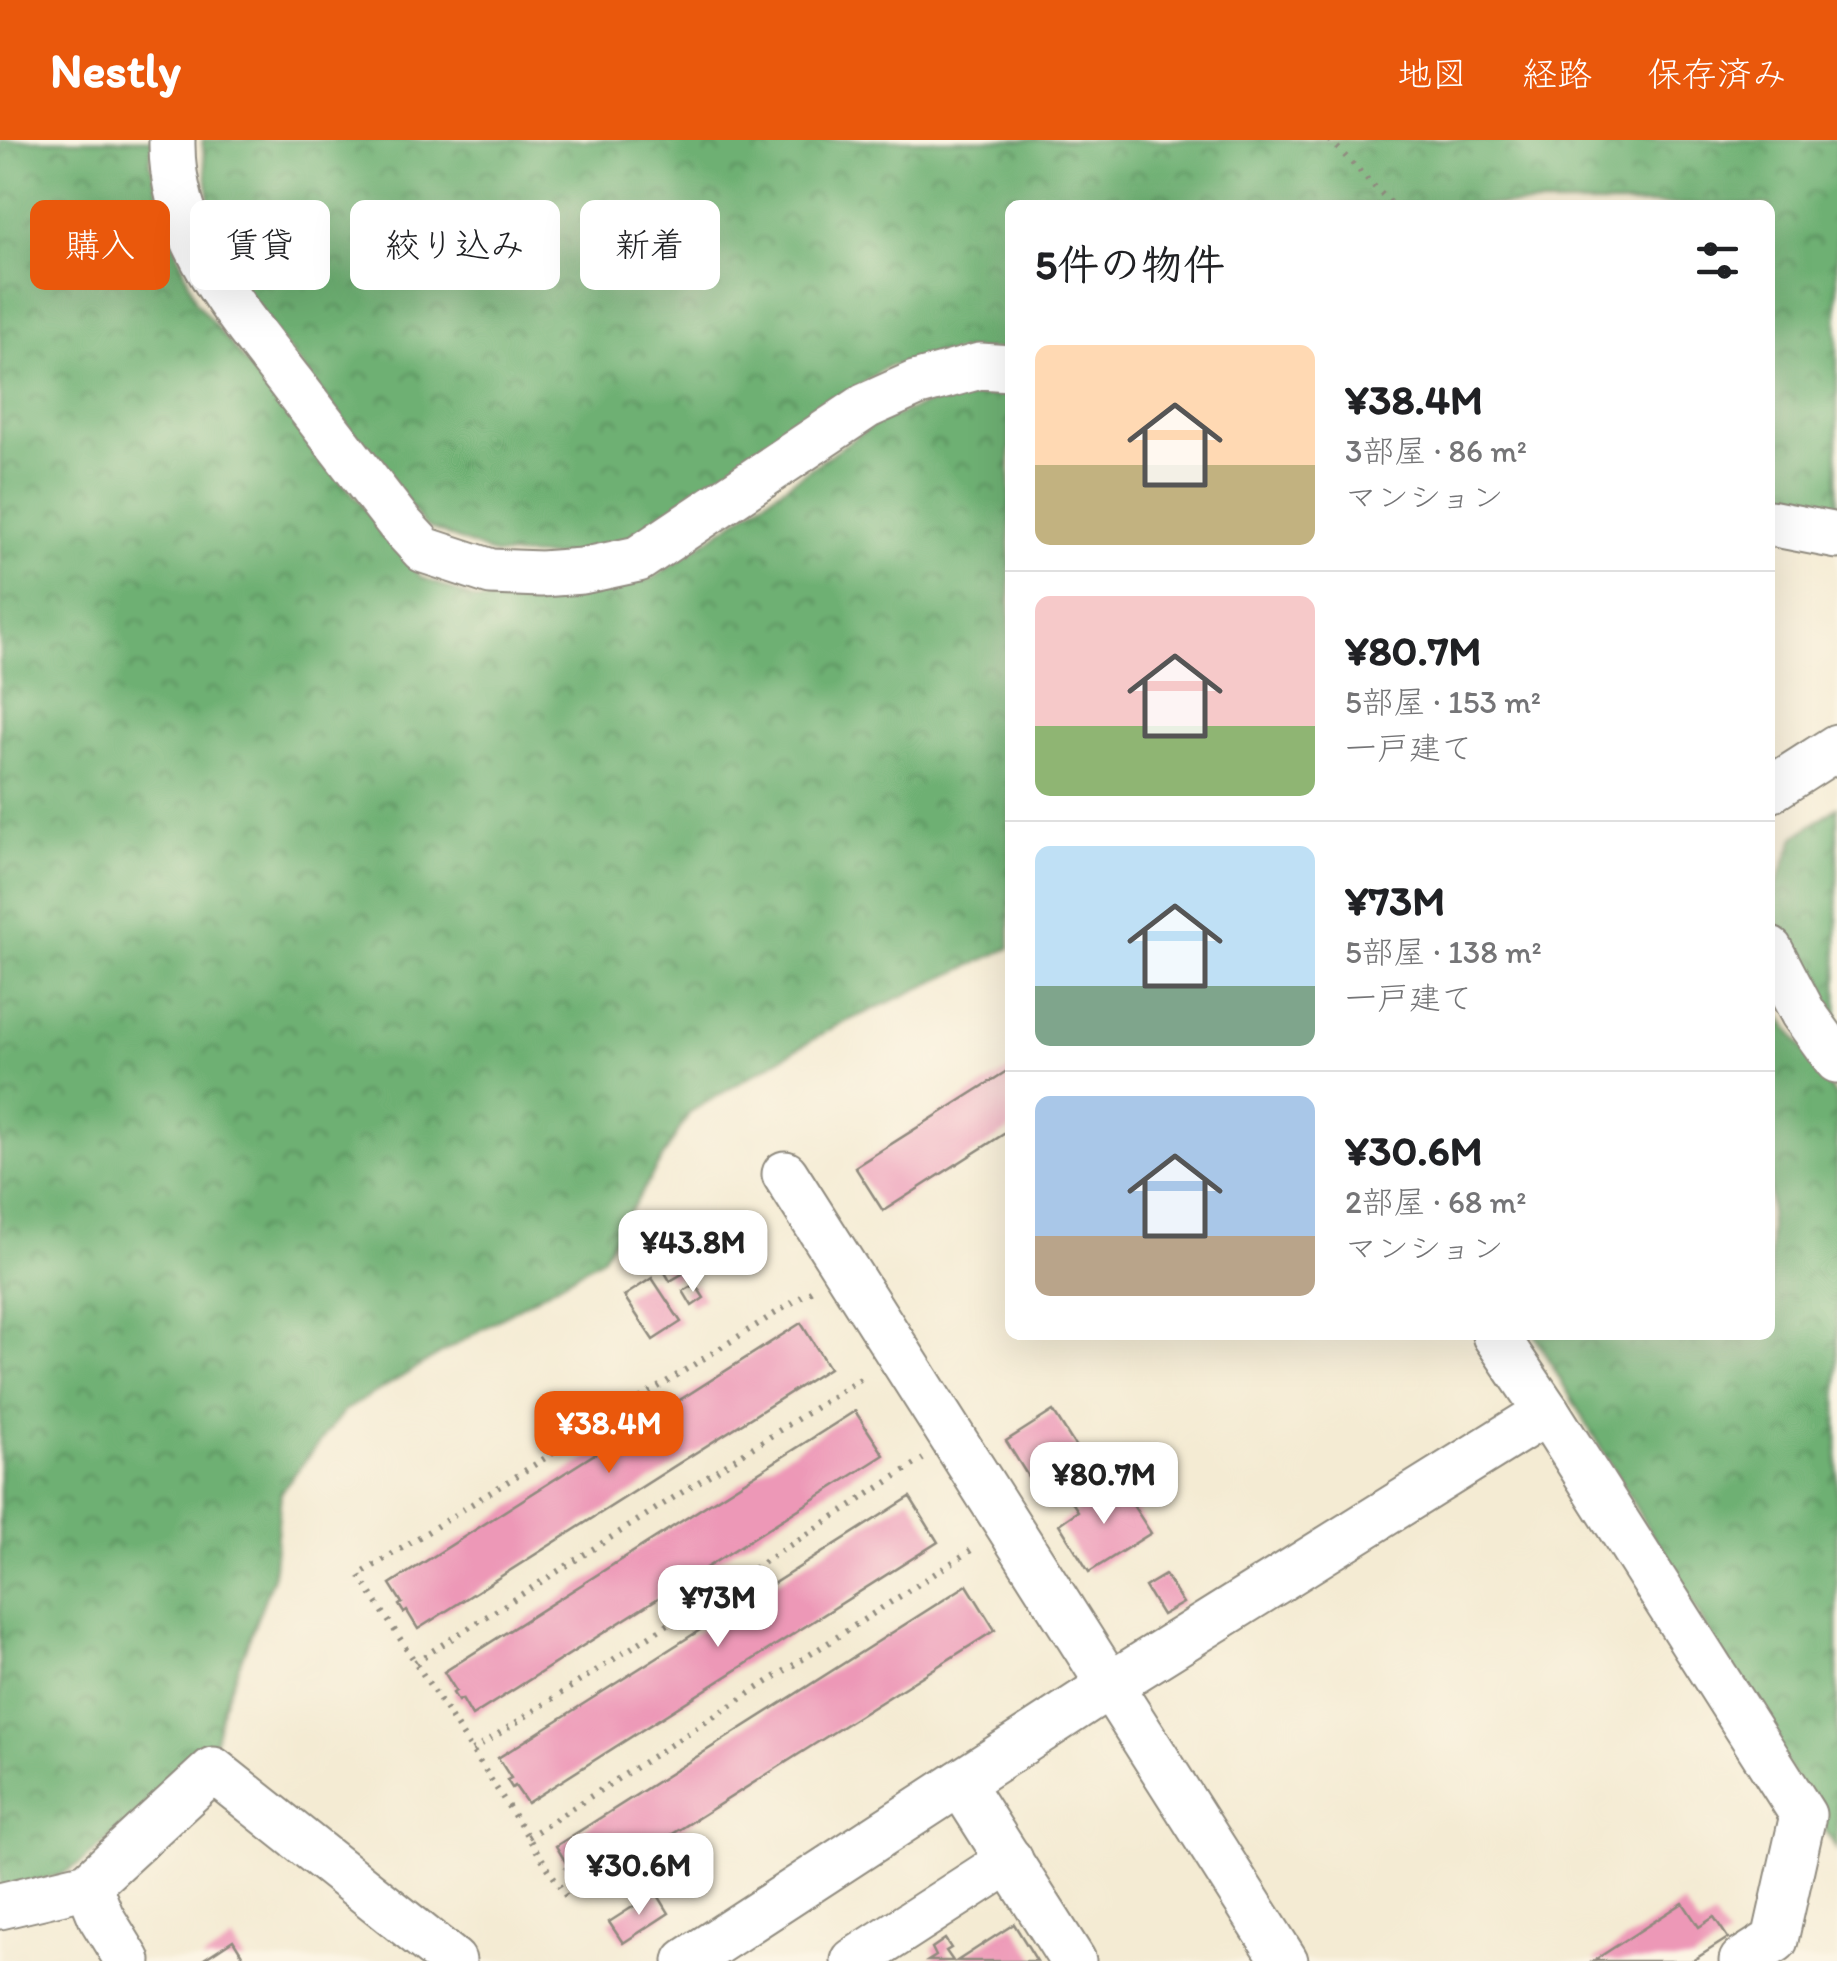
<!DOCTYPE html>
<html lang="ja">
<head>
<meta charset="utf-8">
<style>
  :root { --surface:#fff; --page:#f6f6f6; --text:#202124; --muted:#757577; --line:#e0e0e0; --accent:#ea580c }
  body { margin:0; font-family:Itim,"Klee One",sans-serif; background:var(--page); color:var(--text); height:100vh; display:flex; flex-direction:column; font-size:38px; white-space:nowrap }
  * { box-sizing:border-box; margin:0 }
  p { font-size:32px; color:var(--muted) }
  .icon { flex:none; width:55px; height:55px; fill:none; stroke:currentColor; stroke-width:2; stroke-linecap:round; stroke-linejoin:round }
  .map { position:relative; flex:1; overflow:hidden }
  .details { position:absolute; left:1005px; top:60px; width:770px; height:1140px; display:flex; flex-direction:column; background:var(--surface); border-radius:15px; box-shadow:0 10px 40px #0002 }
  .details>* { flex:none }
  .hud { position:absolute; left:30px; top:60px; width:825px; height:90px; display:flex; gap:20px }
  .price { position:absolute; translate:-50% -85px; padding:0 22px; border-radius:20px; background:#fff; color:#222; font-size:32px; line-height:65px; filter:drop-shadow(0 2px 5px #0008) }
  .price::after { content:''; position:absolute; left:50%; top:60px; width:30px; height:22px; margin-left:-15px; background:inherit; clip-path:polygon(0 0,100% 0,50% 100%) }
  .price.current { background:var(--accent); color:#fff }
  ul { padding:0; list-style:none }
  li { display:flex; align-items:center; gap:30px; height:250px; padding:0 30px }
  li+li { border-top:2px solid var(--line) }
  li span { display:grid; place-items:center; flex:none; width:280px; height:200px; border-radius:15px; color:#555 }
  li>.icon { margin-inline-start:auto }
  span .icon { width:120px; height:120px; fill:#fffc; stroke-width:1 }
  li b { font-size:42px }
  h2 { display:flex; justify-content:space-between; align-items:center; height:120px; padding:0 30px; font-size:42px }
  .tag { padding:0 35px; border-radius:15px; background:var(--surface); box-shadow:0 10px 40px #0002; font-size:35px; line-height:90px }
  .tag.current { background:var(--accent); color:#fff }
  header { display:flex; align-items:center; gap:60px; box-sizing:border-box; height:140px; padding:0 50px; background:var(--accent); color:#fff }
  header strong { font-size:48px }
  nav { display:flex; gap:55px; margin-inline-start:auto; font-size:35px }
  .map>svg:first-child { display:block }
</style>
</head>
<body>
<header>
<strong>Nestly</strong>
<nav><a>地図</a><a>経路</a><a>保存済み</a></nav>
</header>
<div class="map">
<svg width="1837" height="1821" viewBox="0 0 1837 1821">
  <defs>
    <pattern id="forest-crowns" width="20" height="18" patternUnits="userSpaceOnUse" patternTransform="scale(2.5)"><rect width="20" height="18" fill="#6eb073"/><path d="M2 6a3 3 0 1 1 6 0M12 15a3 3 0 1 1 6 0" fill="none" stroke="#5b8f5f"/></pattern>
  </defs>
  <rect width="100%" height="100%" fill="#fcf5e5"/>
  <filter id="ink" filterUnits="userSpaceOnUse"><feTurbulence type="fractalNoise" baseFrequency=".01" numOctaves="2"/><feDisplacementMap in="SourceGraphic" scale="20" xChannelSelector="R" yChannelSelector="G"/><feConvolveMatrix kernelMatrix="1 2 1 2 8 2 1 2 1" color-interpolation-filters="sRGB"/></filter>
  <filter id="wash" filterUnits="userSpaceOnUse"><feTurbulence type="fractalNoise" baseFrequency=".0048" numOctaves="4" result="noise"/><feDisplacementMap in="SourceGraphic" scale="40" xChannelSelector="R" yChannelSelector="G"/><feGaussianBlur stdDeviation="2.25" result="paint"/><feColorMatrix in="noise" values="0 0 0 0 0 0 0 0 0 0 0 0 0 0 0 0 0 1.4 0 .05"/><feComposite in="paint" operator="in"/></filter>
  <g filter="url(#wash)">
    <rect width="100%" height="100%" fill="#f4ebd3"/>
    <g fill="url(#forest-crowns)" stroke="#4c6e4f" stroke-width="2.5">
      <path d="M0,0H153L150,23L174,102L196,162L421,437L477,460L543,464L653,438L876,283L939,259L1010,254V808L836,886L690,972L602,1118L344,1271L281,1351L273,1437L223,1566L213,1608L83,1722L62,1734L0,1752Z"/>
      <path d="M202,0H1837V376L1770,364V65H1010V209L960,211L886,227L631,404L583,417L495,415L425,386L236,143L211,74Z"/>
      <path d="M1837,667V893L1812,861L1770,764L1795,697Z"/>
      <path d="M1770,852L1781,877L1837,958V1710L1534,1195H1770Z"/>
    </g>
    <g id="blocks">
      <g fill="#ed98b7">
        <path d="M1010,929V990L883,1071L855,1027Z"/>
        <path d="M670,1117L682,1134L670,1141L660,1124Z"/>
        <path d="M652,1138L681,1182L653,1200L624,1156Z"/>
        <path d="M695,1144L704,1158L692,1166L683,1151Z"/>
        <path d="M801,1183L829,1228L418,1489L407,1471L404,1473L399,1465L402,1463L390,1444Z"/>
        <path d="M855,1271L884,1315L472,1576L462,1559L458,1561L453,1553L456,1551L444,1532Z"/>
        <path d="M1053,1271L1084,1320L1037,1351L1006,1301Z"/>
        <path d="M1120,1345L1151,1393L1089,1432L1059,1384L1078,1371L1072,1362L1091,1351L1097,1360Z"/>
        <path d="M910,1357L938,1402L527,1663L515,1646L512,1648L507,1640L511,1638L498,1618Z"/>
        <path d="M1165,1435L1183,1463L1162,1475L1145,1447Z"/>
        <path d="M967,1445L995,1490L584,1750L573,1733L570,1735L565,1728L568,1726L556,1706Z"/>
        <path d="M656,1752L669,1773L623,1803L609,1782Z"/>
        <path d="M1683,1763L1699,1787L1714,1777L1728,1798L1692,1821H1593Z"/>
        <path d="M1014,1784L1037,1821H957Z"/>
        <path d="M945,1799L951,1808L946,1811L953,1821H928L936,1816L932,1808Z"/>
        <path d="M233,1800L246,1821H201Z"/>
      </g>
    </g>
  </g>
  <g filter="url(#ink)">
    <use href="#blocks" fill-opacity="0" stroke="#908b7f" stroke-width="2.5"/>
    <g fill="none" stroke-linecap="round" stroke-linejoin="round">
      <g stroke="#908b7f" stroke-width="49">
        <g id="minor">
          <path d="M172,0C170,97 236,171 292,244C328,290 364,337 400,384L424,410L491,432L541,434L582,431L638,419L866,266L915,244L980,226L1010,228"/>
          <path d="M1770,383L1837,396"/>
          <path d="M1770,650L1837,607"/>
          <path d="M1770,810L1803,873L1837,920"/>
          <path d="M785,1034L1285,1821"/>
          <path d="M1547,1272L1803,1675L1775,1800L1742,1821"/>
          <path d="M960,1643L1073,1821"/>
          <path d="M88,1745L101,1777L128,1821"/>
          <path d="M0,1766L88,1745L213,1630L453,1821"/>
          <path d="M687,1821L1110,1545L1547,1272L1495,1195"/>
          <path d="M854,1821L1010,1720"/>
        </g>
      </g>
      <g stroke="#908b7f" stroke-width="6" stroke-dasharray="2.5 8" stroke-linecap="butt">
        <path d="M1330,0L1392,65"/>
        <path d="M415,1522L865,1236"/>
        <path d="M472,1611L923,1319"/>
        <path d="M528,1697L976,1407"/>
        <path d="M566,1756L359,1435L814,1149"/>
      </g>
      <use href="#minor" stroke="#fff" stroke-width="45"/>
    </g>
  </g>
</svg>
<b class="price" style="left:693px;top:1155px">¥43.8M</b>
<b class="price current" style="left:609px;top:1336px">¥38.4M</b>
<b class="price" style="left:1104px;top:1387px">¥80.7M</b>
<b class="price" style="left:718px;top:1510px">¥73M</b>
<b class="price" style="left:639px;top:1778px">¥30.6M</b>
<div class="hud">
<a class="tag current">購入</a>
<a class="tag">賃貸</a>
<a class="tag">絞り込み</a>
<a class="tag">新着</a>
</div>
<section class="details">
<h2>5件の物件<svg class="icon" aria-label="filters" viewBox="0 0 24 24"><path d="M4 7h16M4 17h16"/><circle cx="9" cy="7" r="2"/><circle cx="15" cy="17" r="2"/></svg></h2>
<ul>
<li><span style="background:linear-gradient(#ffd9b3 60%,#c2b280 0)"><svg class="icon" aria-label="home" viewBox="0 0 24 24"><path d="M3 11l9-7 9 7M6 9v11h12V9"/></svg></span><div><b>¥38.4M</b><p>3部屋 · 86 m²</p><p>マンション</p></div></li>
<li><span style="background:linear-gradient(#f6c9c9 65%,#8fb573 0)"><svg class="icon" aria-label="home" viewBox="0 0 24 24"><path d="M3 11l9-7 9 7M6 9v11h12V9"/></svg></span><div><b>¥80.7M</b><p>5部屋 · 153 m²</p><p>一戸建て</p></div></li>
<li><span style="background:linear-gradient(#bfe0f5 70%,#7fa58c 0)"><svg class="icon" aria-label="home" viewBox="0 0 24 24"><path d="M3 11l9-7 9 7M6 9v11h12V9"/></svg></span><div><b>¥73M</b><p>5部屋 · 138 m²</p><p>一戸建て</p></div></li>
<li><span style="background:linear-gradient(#a9c7e8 70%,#b9a48a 0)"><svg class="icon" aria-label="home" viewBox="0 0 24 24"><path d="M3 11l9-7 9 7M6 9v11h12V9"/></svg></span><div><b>¥30.6M</b><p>2部屋 · 68 m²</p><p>マンション</p></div></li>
</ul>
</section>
</div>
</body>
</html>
